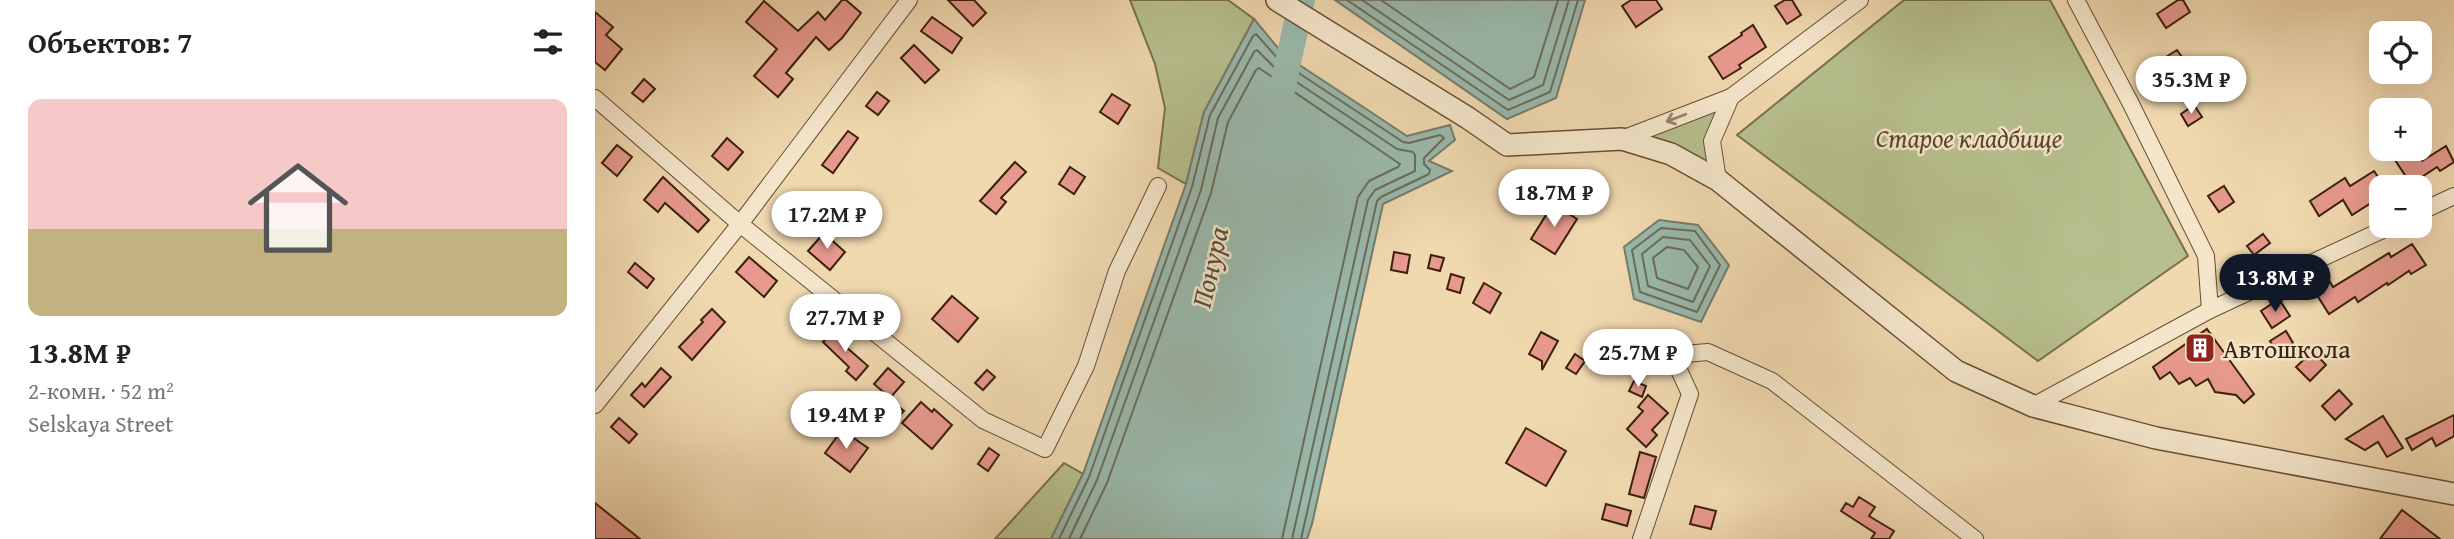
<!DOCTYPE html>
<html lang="ru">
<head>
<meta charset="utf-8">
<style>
  :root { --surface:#fff; --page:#f6f6f6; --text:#202124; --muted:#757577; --accent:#111827 }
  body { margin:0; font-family:"Gentium Book Plus",serif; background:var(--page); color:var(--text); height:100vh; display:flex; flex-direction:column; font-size:26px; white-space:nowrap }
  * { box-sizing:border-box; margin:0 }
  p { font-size:23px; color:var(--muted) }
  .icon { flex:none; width:38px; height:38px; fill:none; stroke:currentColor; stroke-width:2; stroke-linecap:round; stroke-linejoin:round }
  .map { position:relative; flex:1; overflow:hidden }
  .details { display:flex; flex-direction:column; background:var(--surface); width:595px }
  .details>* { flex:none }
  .buttons { position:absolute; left:1774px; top:21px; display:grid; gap:14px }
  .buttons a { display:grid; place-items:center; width:63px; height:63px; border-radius:14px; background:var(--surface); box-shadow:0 7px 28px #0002; font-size:35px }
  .price { position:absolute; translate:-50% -60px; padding:0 16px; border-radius:24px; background:#fff; color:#222; font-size:23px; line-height:46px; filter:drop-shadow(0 2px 4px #0008) }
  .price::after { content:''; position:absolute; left:50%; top:42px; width:21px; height:16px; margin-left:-10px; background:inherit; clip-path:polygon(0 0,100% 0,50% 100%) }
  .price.active { background:var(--accent); color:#fff }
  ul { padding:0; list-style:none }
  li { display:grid; align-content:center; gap:14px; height:371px; padding:0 28px }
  li span { display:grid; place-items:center; height:217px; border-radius:14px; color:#555 }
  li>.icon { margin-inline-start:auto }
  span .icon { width:126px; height:126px; fill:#fffc; stroke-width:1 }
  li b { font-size:30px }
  h2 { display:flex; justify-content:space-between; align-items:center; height:84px; padding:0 28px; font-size:30px }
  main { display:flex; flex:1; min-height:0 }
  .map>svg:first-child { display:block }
</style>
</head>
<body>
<main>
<section class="details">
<h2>Объектов: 7<svg class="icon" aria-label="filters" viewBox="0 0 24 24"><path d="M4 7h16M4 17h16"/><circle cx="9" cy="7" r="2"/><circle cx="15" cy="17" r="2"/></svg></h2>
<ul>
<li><span style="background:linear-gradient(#f6c9c9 60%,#c2b280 0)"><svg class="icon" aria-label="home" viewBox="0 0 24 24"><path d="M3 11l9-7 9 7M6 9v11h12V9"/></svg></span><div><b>13.8M ₽</b><p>2-комн. · 52 m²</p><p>Selskaya Street</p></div></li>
</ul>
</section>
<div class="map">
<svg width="1859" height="539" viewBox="0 0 1859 539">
  <rect width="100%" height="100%" fill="#f0d8af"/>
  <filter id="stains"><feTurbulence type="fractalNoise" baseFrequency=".00286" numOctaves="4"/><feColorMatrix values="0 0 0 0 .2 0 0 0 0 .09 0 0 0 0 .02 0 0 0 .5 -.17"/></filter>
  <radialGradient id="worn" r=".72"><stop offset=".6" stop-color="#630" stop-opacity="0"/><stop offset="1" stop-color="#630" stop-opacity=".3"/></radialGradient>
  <g fill="#b6bf8d" stroke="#78704c" stroke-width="2">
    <path d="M535,0H633L659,19L609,112L591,184L563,168L570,108L560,64Z"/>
    <path d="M1309,0H1455L1593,256L1443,361L1142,135Z"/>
    <path d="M1136,97L1117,141L1123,180L1027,139Z"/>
    <path d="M469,463L488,474L456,539H400Z"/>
  </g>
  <g fill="#9ab9ac" stroke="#747c6c" stroke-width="2">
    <path d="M740,0H990L961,98L912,119Z"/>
    <path d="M659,19L688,54L812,136L855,125L860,140L834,161L857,171L788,204L717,524L712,539H456L488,474L591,184L609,112Z"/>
    <path d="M1064,220L1103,225L1134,265L1106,322L1039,299L1029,247Z"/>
  </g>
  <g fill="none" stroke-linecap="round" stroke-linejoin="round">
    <g stroke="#6a6c5c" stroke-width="2">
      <path d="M752,0L913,110L955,92L983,0"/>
      <path d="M767,0L914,100L948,85L974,0"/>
      <path d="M786,0L915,89L939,77L963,0"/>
      <path d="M1066,228L1100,231L1125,265L1102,312L1045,292L1037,250Z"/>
      <path d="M1068,237L1095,240L1115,266L1098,302L1053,286L1047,254Z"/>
      <path d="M1072,247L1089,250L1103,267L1093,289L1062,278L1058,258Z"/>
      <path d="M464,539L494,477L597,187L615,115L658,36L661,34L684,60L808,142L814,143L845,135L849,138L829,158V164L835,170L834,174L786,197L782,201L706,539"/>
      <path d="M474,539L502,480L606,190L623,118L659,52L662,50L679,67L802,149L818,152L820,155V171L780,190L773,200L697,539"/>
      <path d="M485,539L512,483L616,193L633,122L661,70L664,68L805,164L803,167L774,181L763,197L687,539"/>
    </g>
    <path stroke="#9ab9ac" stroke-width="26" d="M686,94L707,0"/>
  </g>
  <g fill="#e7998d" stroke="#3b200c" stroke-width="2">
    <path d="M247,0H251L266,13L247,38L234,50L221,37L191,73L198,79L183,97L159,76L182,49L151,22L169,1L203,31L223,12L230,20Z"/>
    <path d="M353,0H379L391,13L378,26Z"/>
    <path d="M1036,0H1061L1067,9L1041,27L1027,6Z"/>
    <path d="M1190,0H1197L1206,15L1192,24L1180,6Z"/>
    <path d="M1583,0H1588L1595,12L1571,28L1562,14Z"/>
    <path d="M0,12L18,27L11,35L27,49L10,70L0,62Z"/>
    <path d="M337,17L367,38L357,53L326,31Z"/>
    <path d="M1158,25L1171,47L1144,65L1146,68L1128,79L1114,57L1147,35L1146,33Z"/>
    <path d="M319,45L344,70L330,83L306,58Z"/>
    <path d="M1582,50L1589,60L1567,74L1560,64Z"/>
    <path d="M49,79L60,89L48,102L37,93Z"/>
    <path d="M282,92L294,101L283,115L271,106Z"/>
    <path d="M517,94L535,105L523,124L505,112Z"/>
    <path d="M1599,105L1607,117L1593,126L1586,114Z"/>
    <path d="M253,131L263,138L238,173L227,165Z"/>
    <path d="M132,138L148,152L133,170L117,156Z"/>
    <path d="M22,145L37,157L22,176L7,163Z"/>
    <path d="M1851,146L1859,162L1845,171L1842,167L1816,184L1798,157L1811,149H1819L1827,161Z"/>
    <path d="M420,162L431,172L406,198L411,202L401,214L385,201Z"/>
    <path d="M475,167L490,177L479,194L464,184Z"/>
    <path d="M1779,171L1787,183V196L1757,215L1748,200L1724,216L1715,201L1750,178L1755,186Z"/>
    <path d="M68,177L114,220L103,232L70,203L63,212L49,200Z"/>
    <path d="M1629,186L1639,202L1624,212L1613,196Z"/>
    <path d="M958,204L982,219L960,254L936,239Z"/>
    <path d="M212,206L224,217L212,230L200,219Z"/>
    <path d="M229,233L250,252L235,270L213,251Z"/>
    <path d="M1668,234L1675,243L1659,255L1652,246Z"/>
    <path d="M1817,244L1831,265L1816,274L1814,271L1793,285L1792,283L1763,302L1760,297L1734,314L1720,292L1735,282L1738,287L1794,253L1796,257Z"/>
    <path d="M799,252L815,255L812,273L796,270Z"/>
    <path d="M836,255L849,258L845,271L833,268Z"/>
    <path d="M154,257L182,281L169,297L141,272Z"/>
    <path d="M40,263L59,279L52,288L33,272Z"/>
    <path d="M856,274L869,278L865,293L852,289Z"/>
    <path d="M889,283L906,293L895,313L878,303Z"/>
    <path d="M357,296L383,318L363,342L337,319Z"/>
    <path d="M1684,299L1695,316L1677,328L1666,311Z"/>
    <path d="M289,304L301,315L292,326L280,315Z"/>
    <path d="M117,309L130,322L97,360L84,347L108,322L106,320Z"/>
    <path d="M241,328L255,341L250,346L273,366L261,380L251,371L254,367L228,342Z"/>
    <path d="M1612,329L1659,394L1649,403L1641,395L1620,392L1613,379L1601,386L1595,378L1584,384L1575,372L1565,379L1558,367Z"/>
    <path d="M1691,331L1698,343L1682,353L1675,341Z"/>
    <path d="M946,332L963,341L947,370V361L934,354Z"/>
    <path d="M1718,351L1731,365L1715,381L1701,367Z"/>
    <path d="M980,354L990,361L981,374L971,368Z"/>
    <path d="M66,368L76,377L49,407L36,395L47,383L50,387Z"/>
    <path d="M293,368L309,382L295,398L279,384Z"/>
    <path d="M392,370L400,377L388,390L380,383Z"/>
    <path d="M1039,381L1051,386L1047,397L1034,391Z"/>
    <path d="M1744,390L1757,404L1740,420L1727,406Z"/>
    <path d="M1053,395L1073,413L1057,430L1062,435L1051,447L1032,429L1048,411L1043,407Z"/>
    <path d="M326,402L337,412L339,409L357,425L337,449L307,423Z"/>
    <path d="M300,404L309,411L299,422L291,414Z"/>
    <path d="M1859,415V436L1841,446L1837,438L1817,450L1811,439Z"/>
    <path d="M1788,416L1808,448L1792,457L1783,442L1770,450L1751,439Z"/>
    <path d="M24,418L42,434L34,443L16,427Z"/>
    <path d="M931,428L971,451L951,486L911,463Z"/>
    <path d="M247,430L273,448L255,472L230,453Z"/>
    <path d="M394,448L404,455L393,471L383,464Z"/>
    <path d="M1045,452L1061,457L1049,498L1034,494Z"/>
    <path d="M1264,497L1280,507L1274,516L1299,531L1294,539H1276L1280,533L1246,511L1251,503L1258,507Z"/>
    <path d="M0,503L45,539H0Z"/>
    <path d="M1011,504L1036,511L1032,526L1007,519Z"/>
    <path d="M1100,506L1121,511L1116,529L1095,524Z"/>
    <path d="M1807,510L1845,539H1785Z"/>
  </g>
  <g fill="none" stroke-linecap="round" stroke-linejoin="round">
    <g stroke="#684e35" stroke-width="18">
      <g id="minor">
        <path d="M1481,0L1535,102L1611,256L1615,310"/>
        <path d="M0,98L145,224L388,420L450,449L491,366L522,271L563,186"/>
        <path d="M1027,139L1136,97"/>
        <path d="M1123,180L1117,141L1136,97L1265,0"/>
        <path d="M1825,212L1859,196"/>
        <path d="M0,405L145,224L314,0"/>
        <path d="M1438,406L1615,310L1796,226"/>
        <path d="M1046,539L1095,394L1077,355L1113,352L1177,381L1380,539"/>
      </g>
    </g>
    <g stroke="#684e35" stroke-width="24">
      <path id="tertiary" d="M682,0L873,118L912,145L1027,139L1076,154L1123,180L1361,371L1438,406L1561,438L1859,494"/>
    </g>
    <use href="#minor" stroke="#f5e6cb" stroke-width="16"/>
    <use href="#tertiary" stroke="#f5e6cb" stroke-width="21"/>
  </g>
  <defs><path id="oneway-shaft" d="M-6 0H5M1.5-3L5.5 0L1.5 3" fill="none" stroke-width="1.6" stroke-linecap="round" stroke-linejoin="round" transform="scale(1.75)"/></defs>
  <use stroke="#98836c" href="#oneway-shaft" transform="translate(1081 118) rotate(159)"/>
  <defs>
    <g id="building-square" transform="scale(1.575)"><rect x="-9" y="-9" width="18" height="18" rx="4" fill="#8f2418" stroke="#f5e6cb"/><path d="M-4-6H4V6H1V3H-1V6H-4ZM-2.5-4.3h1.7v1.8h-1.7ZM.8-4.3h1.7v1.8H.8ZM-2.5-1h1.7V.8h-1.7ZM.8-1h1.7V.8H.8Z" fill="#fff"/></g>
  </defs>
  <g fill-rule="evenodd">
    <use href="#building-square" x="1605" y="348"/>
  </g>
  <g text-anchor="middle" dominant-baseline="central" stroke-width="5" stroke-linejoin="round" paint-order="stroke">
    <g font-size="26" font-style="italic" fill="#5a482c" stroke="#f5e6cb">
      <text x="1374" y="137">Старое кладбище</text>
    </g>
    <g font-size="26" fill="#3b200c" stroke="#f5e6cb" text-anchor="start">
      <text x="1628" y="348">Автошкола</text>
    </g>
    <g font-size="28" font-style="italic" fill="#584e3c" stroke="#f5e6cb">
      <text transform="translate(614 267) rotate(-77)">Понура</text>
    </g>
  </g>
  <rect width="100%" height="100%" filter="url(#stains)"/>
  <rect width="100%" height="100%" fill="url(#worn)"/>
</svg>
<div class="buttons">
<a><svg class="icon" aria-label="locate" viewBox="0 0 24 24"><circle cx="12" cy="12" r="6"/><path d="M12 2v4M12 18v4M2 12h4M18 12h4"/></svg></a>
<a>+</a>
<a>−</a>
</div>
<b class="price" style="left:1596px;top:116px">35.3M ₽</b>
<b class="price" style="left:959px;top:229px">18.7M ₽</b>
<b class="price" style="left:232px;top:251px">17.2M ₽</b>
<b class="price active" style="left:1680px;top:314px">13.8M ₽</b>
<b class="price" style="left:250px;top:354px">27.7M ₽</b>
<b class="price" style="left:1043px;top:389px">25.7M ₽</b>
<b class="price" style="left:251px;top:451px">19.4M ₽</b>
</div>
</main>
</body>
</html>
